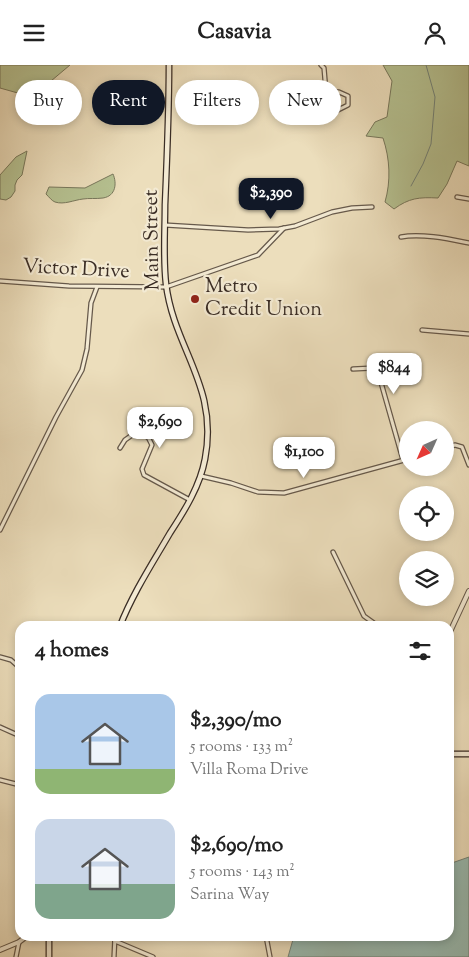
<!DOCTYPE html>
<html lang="en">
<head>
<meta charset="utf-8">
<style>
  :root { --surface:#fff; --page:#f6f6f6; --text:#222; --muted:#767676; --accent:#111827 }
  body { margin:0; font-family:"Sorts Mill Goudy",serif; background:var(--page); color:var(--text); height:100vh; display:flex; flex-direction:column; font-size:19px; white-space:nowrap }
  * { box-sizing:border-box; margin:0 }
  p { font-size:16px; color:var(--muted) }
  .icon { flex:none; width:28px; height:28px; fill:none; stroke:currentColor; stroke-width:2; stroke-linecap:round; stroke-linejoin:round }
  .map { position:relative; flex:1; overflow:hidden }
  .drawer { position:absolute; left:15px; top:556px; width:439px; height:320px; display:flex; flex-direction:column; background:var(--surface); border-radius:15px; box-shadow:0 2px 8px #0003 }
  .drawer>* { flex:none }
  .guide { position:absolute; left:15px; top:15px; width:440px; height:45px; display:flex; gap:10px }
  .needle { width:32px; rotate:225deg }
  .fabs { position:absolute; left:399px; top:356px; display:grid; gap:10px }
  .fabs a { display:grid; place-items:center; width:55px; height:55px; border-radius:50%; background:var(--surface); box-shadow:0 2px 8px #0003; font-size:25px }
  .price { position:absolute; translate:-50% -42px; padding:0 11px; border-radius:10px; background:#fff; color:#222; font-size:16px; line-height:32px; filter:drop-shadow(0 1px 2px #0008) }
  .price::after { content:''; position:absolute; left:50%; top:30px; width:15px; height:11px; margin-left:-8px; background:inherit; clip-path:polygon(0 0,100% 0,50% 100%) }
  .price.on { background:var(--accent); color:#fff }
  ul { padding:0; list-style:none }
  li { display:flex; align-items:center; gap:15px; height:125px; padding:0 20px }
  li span { display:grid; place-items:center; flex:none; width:140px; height:100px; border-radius:15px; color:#555 }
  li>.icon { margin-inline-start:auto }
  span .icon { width:60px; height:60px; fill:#fffc; stroke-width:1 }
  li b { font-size:21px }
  h2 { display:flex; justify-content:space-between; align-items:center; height:60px; padding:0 20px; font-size:21px }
  .tag { padding:0 18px; border-radius:22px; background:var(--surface); box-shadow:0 2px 8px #0003; font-size:18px; line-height:45px }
  .tag.on { background:var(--accent); color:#fff }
  header { display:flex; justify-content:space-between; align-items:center; height:65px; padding:0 20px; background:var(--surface); font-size:22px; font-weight:700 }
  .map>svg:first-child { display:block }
</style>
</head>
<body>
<header><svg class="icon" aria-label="menu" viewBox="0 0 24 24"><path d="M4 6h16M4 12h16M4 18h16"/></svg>Casavia<svg class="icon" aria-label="person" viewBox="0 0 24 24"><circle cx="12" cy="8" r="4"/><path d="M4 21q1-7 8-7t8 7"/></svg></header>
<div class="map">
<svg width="469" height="892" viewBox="0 0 469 892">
  <rect width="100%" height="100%" fill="#ecdebc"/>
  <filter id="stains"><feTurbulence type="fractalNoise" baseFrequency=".004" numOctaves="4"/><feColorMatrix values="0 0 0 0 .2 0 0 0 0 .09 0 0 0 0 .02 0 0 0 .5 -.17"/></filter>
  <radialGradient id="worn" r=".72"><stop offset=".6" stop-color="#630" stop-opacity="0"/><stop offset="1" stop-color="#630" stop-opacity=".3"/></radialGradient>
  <g fill="#b6c292" stroke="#78785c">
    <path d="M0,0H70L32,32L0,23Z"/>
    <path d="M383,0H469V101L457,96L447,119L438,133C419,132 409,133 394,144L385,137C391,116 390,94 383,73L366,71L375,57L387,52L392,16Z"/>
    <path d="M27,86L22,110L17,115L15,120V126L11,132L6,135L0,134V110L16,92Z"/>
    <path d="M113,109C117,118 116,131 103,133C96,134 89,133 83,134C74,135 64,140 55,137C52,136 49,132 46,129L49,122L85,123Z"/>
  </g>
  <path fill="#99bcb3" stroke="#73837a" d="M469,792V892H288L294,871H449V799Z"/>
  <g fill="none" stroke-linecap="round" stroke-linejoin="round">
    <path stroke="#73837a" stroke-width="1" d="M411,121L423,99L431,79L435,32L426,0"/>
    <g stroke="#66594b" stroke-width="5.5">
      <g id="minor">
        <path d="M321,0L324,3L327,38L334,47L348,40V31L339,27L326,26"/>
        <path d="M457,132L469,134"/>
        <path d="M165,160L248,165L279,164L295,161L332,147L352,143L372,142"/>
        <path d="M401,172C421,168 449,174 469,178"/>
        <path d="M0,216L69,221L166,222L258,190L284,163"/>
        <path d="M422,265L469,269"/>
        <path d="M353,304L373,303L378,307L403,395"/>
        <path d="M120,383L125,375L135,368L148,372L152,380L142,404L144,410L190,435"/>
        <path d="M445,383L455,380L462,382L469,400"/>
        <path d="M201,411L231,418L258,427L284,428L408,394"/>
        <path d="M0,465L56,352L82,305L87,284L91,238L97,222"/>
        <path d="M333,487L364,551L378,561"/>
        <path d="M0,592L11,595L20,603"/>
        <path d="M0,662L20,671"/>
        <path d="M0,715L20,720"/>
        <path d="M266,871L270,892"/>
        <path d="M115,876L153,892"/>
        <path d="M16,892L19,877"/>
        <path d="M114,892L115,871"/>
      </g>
    </g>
    <g stroke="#66594b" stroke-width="6">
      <g id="tertiary">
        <path d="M449,569L469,526"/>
        <path d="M0,885L19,877L27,871"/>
      </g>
    </g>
    <g stroke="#3a2d25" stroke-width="7">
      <g id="secondary">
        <path d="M120,561C133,528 152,499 170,468C185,445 200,421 205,394C219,321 174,284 166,219C163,193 165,166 165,140C167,93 169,47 169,0"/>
        <path d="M449,689H469"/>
        <path d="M49,892V871"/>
      </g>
    </g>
    <use href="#minor" stroke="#f3ead3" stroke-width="3"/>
    <use href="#tertiary" stroke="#f3ead3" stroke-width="4"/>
    <use href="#secondary" stroke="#f3ead3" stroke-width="4.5"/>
  </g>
  <circle fill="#8f2418" stroke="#f3ead3" stroke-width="2" cx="195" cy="234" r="5"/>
  <g text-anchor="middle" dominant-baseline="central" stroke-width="4.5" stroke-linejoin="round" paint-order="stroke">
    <g font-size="20" fill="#3a2d25" stroke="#f3ead3">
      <text transform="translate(153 175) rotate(-91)">Main Street</text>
      <text transform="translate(76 205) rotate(3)">Victor Drive</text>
    </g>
    <g font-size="20" fill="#3a2d25" stroke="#f3ead3" text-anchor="start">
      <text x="205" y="222">Metro<tspan x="205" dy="23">Credit Union</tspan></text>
    </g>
  </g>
  <rect width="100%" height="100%" filter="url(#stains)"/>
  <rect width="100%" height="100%" fill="url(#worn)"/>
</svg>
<div class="fabs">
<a><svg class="needle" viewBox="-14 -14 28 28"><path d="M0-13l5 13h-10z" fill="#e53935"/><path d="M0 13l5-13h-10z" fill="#767676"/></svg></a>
<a><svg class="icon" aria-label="locate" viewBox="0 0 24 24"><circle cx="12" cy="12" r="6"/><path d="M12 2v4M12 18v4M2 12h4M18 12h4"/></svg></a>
<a><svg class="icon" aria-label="layers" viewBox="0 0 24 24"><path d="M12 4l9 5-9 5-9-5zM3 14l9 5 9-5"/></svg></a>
</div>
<b class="price on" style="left:271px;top:155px">$2,390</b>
<b class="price" style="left:394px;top:330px">$844</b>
<b class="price" style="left:160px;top:384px">$2,690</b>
<b class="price" style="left:304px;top:414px">$1,100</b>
<div class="guide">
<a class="tag">Buy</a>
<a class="tag on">Rent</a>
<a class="tag">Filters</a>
<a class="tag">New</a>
</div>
<section class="drawer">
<h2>4 homes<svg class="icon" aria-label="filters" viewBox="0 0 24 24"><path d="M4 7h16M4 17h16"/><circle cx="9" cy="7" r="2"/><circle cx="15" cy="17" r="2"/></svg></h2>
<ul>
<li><span style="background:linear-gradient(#a9c7e8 75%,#8fb573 0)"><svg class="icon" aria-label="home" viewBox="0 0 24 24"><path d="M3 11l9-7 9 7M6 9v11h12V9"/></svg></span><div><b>$2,390/mo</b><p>5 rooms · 133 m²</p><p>Villa Roma Drive</p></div></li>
<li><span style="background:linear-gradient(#c9d6e8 65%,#7fa58c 0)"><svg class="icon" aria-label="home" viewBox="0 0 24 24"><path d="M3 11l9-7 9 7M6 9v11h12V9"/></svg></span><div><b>$2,690/mo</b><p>5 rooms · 143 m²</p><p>Sarina Way</p></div></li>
</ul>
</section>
</div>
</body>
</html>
